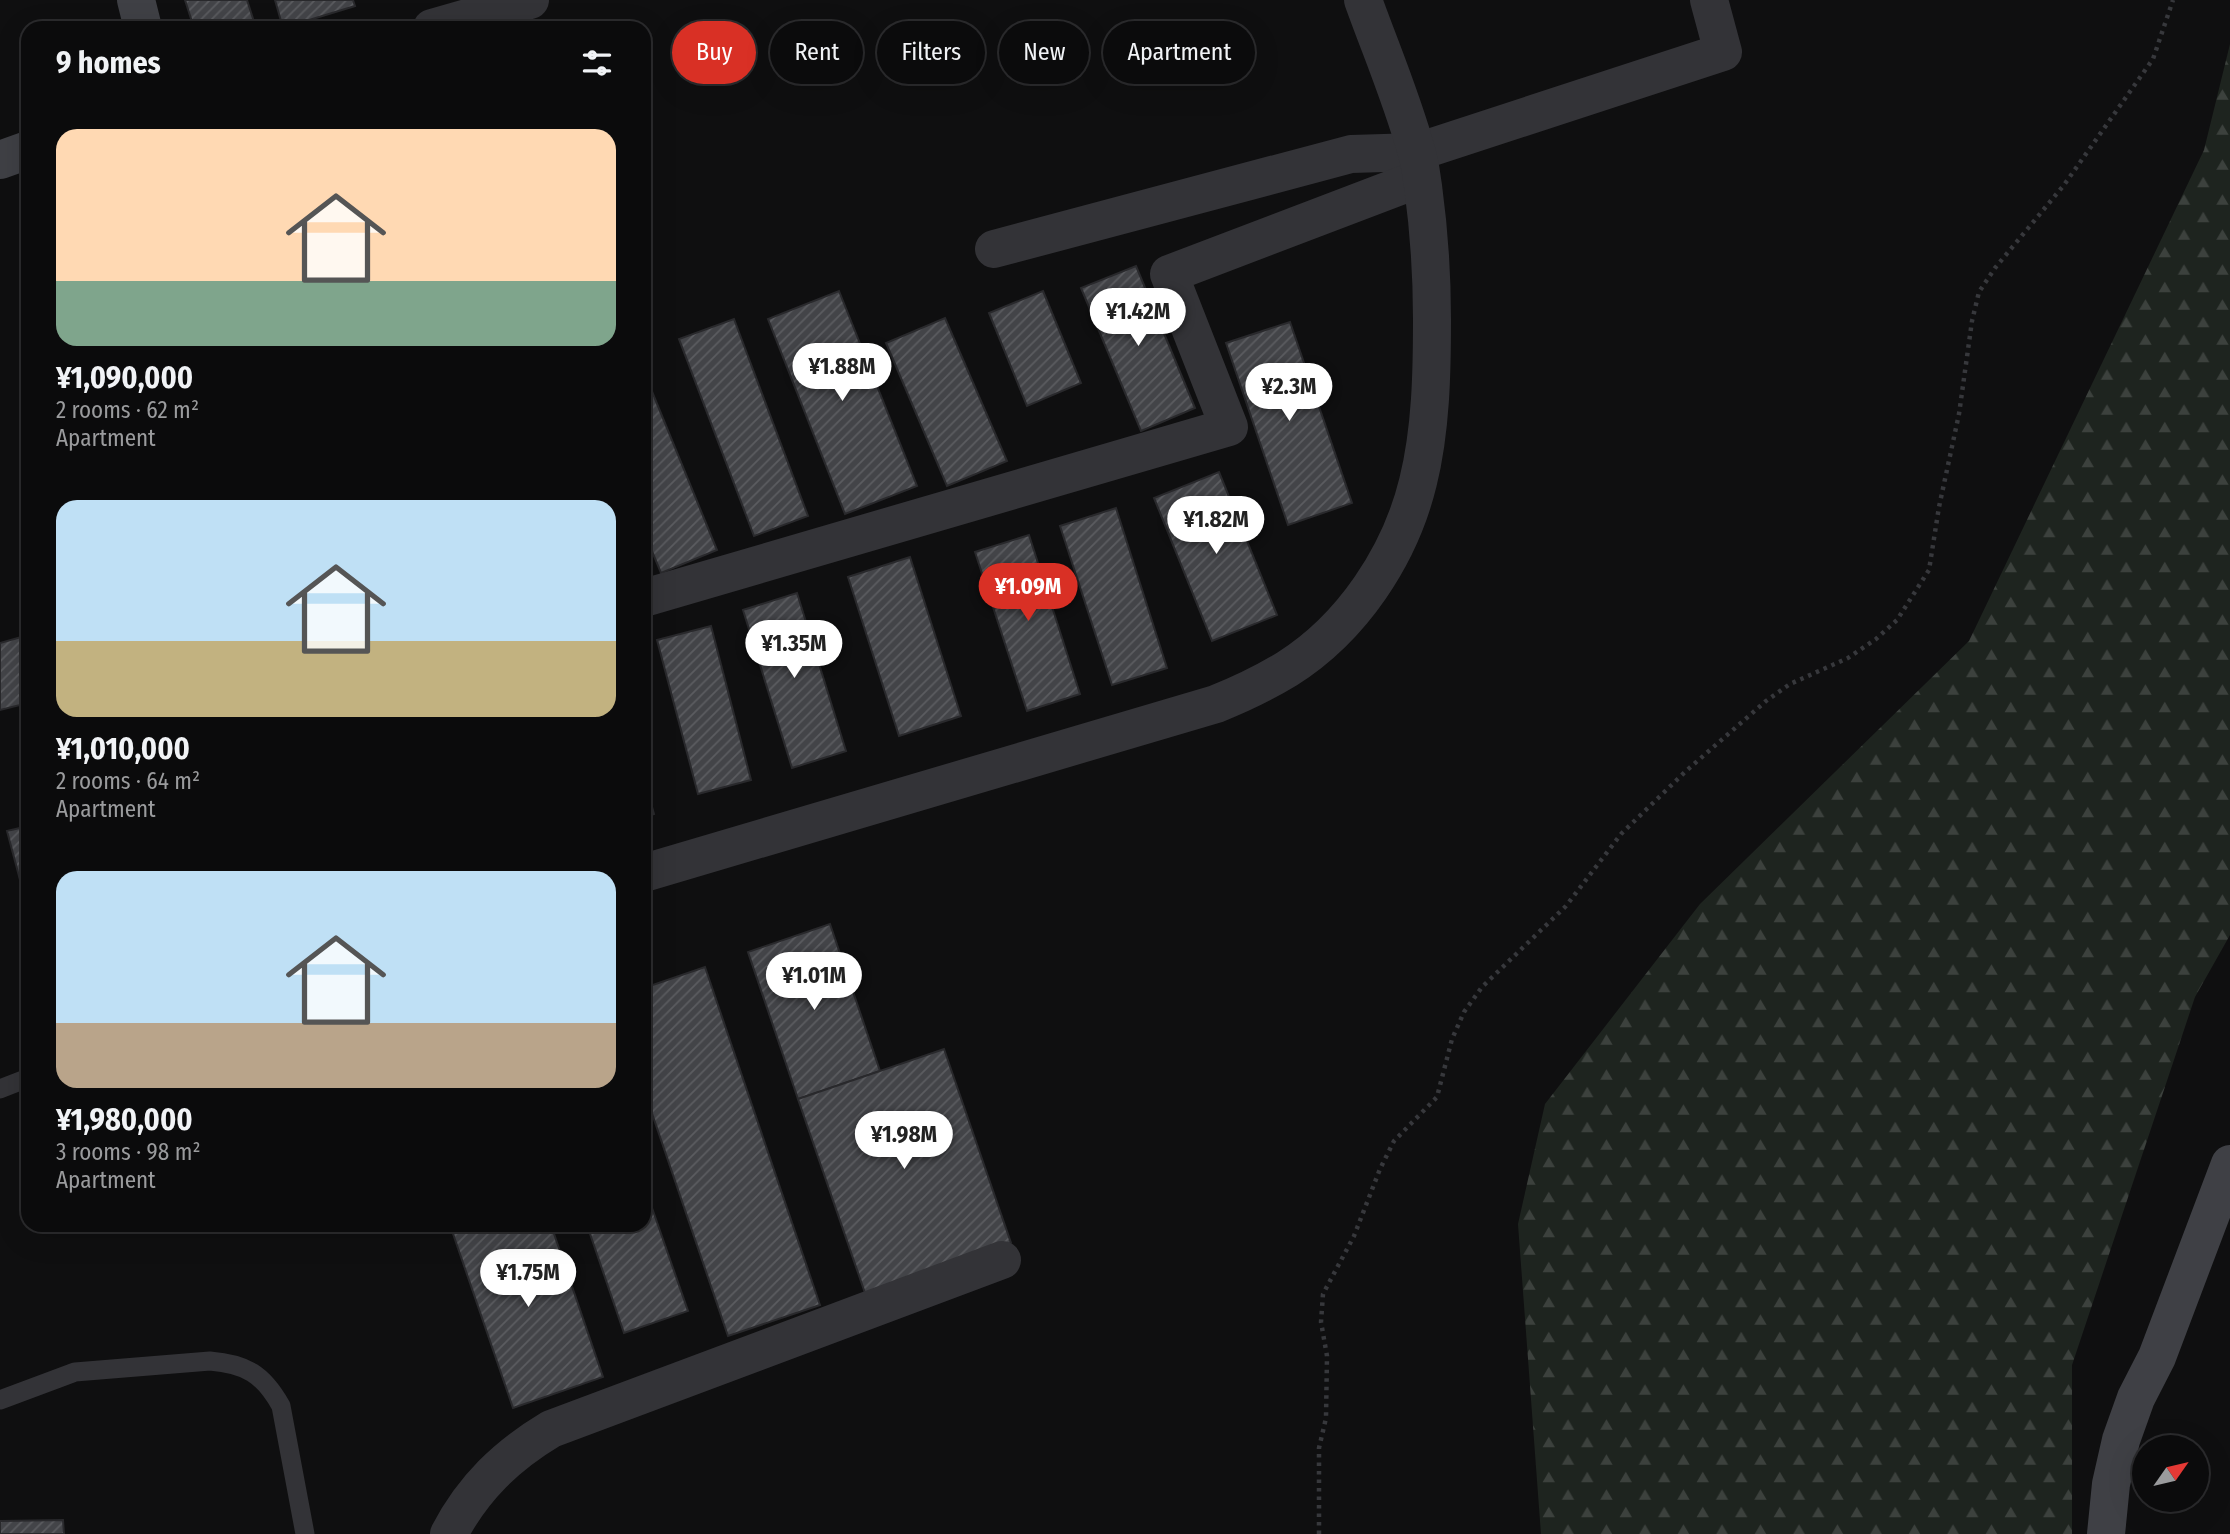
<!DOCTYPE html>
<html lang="en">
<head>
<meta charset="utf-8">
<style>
  :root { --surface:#0b0b0c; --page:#141415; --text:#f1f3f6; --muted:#9a9b9d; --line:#2b2b2d; --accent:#d93025 }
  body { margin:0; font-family:"Fira Sans Condensed",sans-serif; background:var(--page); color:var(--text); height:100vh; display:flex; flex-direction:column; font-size:26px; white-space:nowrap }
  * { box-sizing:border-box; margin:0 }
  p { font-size:23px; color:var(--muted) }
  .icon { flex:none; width:38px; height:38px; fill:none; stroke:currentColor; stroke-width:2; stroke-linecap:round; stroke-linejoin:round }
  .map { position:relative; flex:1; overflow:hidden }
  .sheet { position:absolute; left:21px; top:21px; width:630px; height:1211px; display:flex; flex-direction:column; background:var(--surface); border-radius:21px; box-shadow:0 7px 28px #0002,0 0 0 2px var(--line) }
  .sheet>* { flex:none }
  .hud { position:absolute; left:672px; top:21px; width:665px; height:63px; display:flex; gap:14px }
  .needle { width:46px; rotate:56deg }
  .buttons { position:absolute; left:2132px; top:1435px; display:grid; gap:14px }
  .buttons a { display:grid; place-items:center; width:77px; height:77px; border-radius:50%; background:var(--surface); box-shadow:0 7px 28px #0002,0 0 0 2px var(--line); font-size:35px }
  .price { position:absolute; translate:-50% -60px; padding:0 16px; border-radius:24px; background:#fff; color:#222; font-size:23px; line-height:46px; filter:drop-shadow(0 2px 4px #0008) }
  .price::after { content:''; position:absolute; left:50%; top:42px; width:21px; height:16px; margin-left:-10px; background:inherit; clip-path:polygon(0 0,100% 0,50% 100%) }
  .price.selected { background:var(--accent); color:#fff }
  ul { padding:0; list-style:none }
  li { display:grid; align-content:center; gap:14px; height:371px; padding:0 35px }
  li span { display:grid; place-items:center; height:217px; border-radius:21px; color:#555 }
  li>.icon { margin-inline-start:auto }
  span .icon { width:126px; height:126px; fill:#fffc; stroke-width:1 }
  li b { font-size:30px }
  h2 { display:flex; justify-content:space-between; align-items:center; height:84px; padding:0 35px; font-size:30px }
  .pill { padding:0 24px; border-radius:32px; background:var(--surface); box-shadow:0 7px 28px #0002,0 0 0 2px var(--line); font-size:24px; line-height:63px }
  .pill.selected { background:var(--accent); color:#fff }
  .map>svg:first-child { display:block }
</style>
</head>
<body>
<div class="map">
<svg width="2230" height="1534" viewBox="0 0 2230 1534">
  <defs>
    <pattern id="forest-firs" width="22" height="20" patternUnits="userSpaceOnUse" patternTransform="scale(1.75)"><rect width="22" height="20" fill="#1e241f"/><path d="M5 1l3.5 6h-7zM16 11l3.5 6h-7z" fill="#3c413d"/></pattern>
    <pattern id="building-hatch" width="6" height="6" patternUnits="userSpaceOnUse" patternTransform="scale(1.75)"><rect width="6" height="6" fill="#434448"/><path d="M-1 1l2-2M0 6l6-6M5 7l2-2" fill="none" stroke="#5b5c60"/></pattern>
  </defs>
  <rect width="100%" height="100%" fill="#0f0f10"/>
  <path fill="url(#forest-firs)" d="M2230,44V935L2195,997L2072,1365V1534H1541L1518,1224L1545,1104L1700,904L1969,641L2204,150Z"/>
  <g fill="url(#building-hatch)" stroke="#29292c" stroke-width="2">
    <path d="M185,0H247L256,28H194Z"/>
    <path d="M275,0H353L355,6L283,28Z"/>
    <path d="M1136,266L1195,408L1141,431L1081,288Z"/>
    <path d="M839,291L917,486L845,514L768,319Z"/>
    <path d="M1043,291L1081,383L1027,406L989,313Z"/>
    <path d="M945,318L1007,461L947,486L886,343Z"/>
    <path d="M734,319L808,516L754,536L679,339Z"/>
    <path d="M1290,322L1352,503L1288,525L1226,343Z"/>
    <path d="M644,372L717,550L661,573L644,532Z"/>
    <path d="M1219,472L1277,615L1212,641L1154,498Z"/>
    <path d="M1116,508L1167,668L1112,685L1060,526Z"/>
    <path d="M1029,535L1080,694L1027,711L975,552Z"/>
    <path d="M910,557L961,716L899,736L848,577Z"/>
    <path d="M797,593L846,751L792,768L743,610Z"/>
    <path d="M711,626L751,780L698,794L657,640Z"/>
    <path d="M28,635V703L0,710V643Z"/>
    <path d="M644,778L654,814L644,817Z"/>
    <path d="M28,826V910L7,831Z"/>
    <path d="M830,924L880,1071L798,1099L748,952Z"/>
    <path d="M705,967L820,1305L728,1336L644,1090V988Z"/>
    <path d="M944,1049L1011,1243L865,1293L798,1099Z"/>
    <path d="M644,1185L688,1311L624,1333L587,1225H644Z"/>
    <path d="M450,1225H551L603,1377L513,1408Z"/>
    <path d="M63,1520L64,1534H0V1521Z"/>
  </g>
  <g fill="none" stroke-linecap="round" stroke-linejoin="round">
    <path stroke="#37383c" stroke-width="4.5" stroke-dasharray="3.5 5" stroke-linecap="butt" d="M1319,1534V1448L1326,1418L1327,1356L1321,1322L1323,1294L1354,1236L1380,1169L1394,1141L1437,1097L1452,1039L1464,1012L1482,987L1566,906L1621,834L1686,771L1766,701L1790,684L1848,658L1876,639L1897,620L1929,570L1939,507L1959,414L1972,321L1979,292L1995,268L2064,185L2153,59L2173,0"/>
    <g stroke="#333337" stroke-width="19">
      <path d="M0,1089L28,1078"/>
      <path d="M0,1400L75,1372L210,1361C246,1364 263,1374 281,1406L305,1534"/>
    </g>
    <g stroke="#333337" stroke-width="38">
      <path d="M432,28L530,0"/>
      <path d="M994,249L1351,154L1417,152L1723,52L1709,0"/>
      <path d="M644,598L1229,427L1169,274L1421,178"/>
      <path d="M644,873L1216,704C1241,694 1264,683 1287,669C1352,628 1400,556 1418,482C1431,430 1432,372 1432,319C1432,274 1429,230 1423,186C1421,174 1420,161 1416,150C1402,99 1381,50 1363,0"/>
      <path d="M449,1534C473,1488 506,1456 551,1429L1002,1260"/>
    </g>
    <g stroke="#3f4045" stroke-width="38">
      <path d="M136,0L143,28"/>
      <path d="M0,160L28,150"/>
      <path d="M2106,1534L2111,1484L2121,1440L2136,1398L2157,1357L2230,1164"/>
    </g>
  </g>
</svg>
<div class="buttons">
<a><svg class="needle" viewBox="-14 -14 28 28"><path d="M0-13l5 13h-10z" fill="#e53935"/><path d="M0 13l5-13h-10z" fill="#9a9b9d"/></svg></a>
</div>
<b class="price" style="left:1138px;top:348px">¥1.42M</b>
<b class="price" style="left:842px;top:403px">¥1.88M</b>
<b class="price" style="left:1289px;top:423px">¥2.3M</b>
<b class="price" style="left:1216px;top:556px">¥1.82M</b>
<b class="price selected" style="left:1028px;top:623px">¥1.09M</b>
<b class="price" style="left:794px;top:680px">¥1.35M</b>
<b class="price" style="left:814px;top:1012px">¥1.01M</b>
<b class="price" style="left:904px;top:1171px">¥1.98M</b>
<b class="price" style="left:528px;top:1309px">¥1.75M</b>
<div class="hud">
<a class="pill selected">Buy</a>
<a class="pill">Rent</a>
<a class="pill">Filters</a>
<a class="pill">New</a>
<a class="pill">Apartment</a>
</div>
<section class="sheet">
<h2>9 homes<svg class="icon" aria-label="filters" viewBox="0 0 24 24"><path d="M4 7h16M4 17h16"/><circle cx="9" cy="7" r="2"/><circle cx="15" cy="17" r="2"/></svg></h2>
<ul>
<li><span style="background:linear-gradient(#ffd9b3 70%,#7fa58c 0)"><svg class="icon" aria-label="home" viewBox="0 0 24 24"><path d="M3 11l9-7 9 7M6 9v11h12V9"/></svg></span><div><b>¥1,090,000</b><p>2 rooms · 62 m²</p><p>Apartment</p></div></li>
<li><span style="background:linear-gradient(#bfe0f5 65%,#c2b280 0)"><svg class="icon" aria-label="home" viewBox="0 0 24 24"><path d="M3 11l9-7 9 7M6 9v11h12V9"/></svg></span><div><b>¥1,010,000</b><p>2 rooms · 64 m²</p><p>Apartment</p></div></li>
<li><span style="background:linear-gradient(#bfe0f5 70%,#b9a48a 0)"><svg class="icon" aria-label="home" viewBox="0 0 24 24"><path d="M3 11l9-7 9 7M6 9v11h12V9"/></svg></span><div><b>¥1,980,000</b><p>3 rooms · 98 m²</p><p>Apartment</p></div></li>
</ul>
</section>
</div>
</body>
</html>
